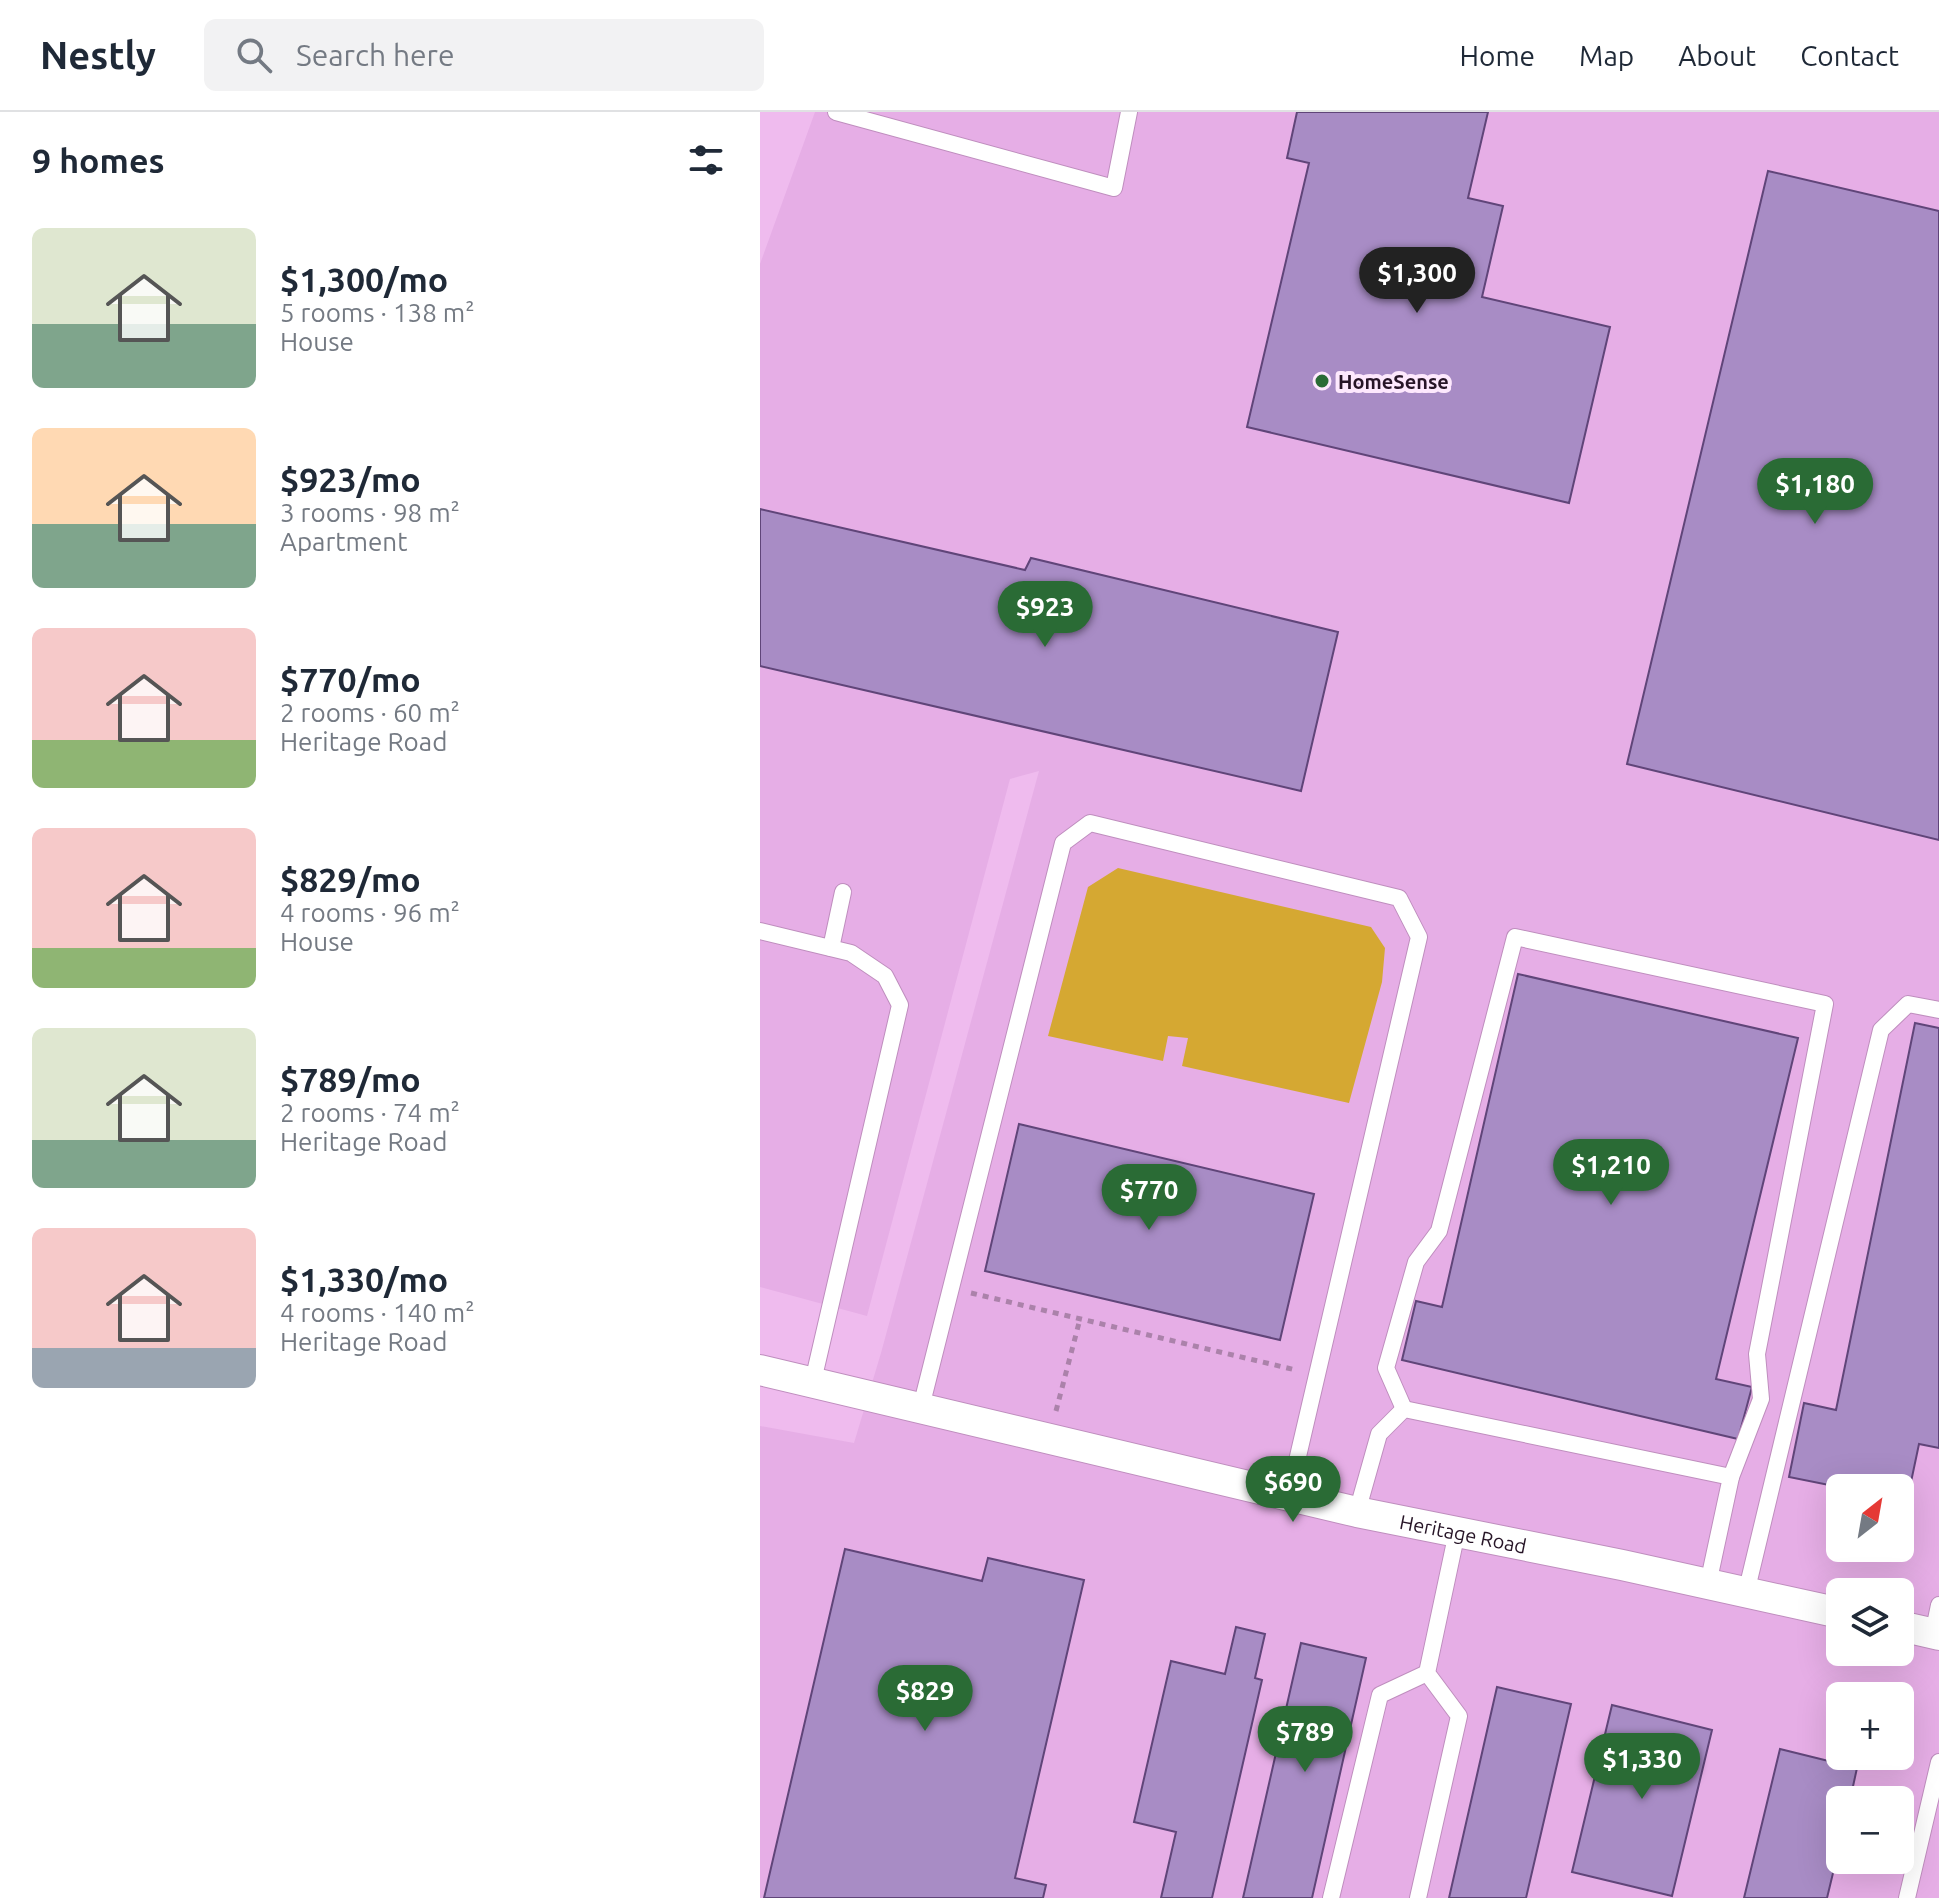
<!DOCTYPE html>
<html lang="en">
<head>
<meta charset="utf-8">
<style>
  :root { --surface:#fff; --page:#f2f2f3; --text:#1f2937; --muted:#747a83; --line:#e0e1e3; --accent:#2a6b35 }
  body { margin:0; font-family:Ubuntu,sans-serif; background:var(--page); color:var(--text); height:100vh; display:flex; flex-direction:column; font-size:30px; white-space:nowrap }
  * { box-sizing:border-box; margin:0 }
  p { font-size:26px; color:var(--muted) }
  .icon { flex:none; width:44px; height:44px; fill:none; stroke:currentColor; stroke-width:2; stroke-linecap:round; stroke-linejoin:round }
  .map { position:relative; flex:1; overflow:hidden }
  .sheet { display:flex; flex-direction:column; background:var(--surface); width:760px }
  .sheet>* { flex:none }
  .needle { width:52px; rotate:31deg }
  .tools { position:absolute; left:1066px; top:1362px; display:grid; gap:16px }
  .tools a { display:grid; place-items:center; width:88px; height:88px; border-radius:12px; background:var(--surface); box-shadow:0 8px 32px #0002; font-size:40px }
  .price { position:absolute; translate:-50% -68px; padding:0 18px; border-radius:28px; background:var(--accent); color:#fff; font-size:26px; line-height:52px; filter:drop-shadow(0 2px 4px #0008) }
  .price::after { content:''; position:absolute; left:50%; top:48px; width:24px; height:18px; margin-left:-12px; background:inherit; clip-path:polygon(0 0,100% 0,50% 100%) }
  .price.active { background:#222; color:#fff }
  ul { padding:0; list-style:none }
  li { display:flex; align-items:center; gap:24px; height:200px; padding:0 32px }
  li span { display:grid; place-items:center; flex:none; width:224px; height:160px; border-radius:12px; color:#555 }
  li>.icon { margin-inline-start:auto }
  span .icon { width:96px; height:96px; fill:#fffc; stroke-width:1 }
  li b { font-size:34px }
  h2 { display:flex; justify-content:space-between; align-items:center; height:96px; padding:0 32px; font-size:34px }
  header { display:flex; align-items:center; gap:48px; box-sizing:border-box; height:112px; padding:0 40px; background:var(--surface); border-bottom:2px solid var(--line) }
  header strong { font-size:38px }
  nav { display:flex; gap:44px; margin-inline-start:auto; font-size:28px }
  .search { width:560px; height:72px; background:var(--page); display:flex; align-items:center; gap:20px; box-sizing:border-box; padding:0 28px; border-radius:12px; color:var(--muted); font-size:30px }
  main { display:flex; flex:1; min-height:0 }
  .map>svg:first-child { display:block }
</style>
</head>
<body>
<header>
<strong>Nestly</strong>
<div class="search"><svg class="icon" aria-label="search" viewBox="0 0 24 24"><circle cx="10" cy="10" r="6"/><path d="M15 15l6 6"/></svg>Search here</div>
<nav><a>Home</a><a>Map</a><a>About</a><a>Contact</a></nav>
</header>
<main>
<section class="sheet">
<h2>9 homes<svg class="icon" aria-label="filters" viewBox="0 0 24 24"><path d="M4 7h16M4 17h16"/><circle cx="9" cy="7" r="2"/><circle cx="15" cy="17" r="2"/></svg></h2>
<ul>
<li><span style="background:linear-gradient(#dfe7d0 60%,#7fa58c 0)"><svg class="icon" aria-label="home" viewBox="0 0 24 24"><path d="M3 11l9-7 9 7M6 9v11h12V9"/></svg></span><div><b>$1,300/mo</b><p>5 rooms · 138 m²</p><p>House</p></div></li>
<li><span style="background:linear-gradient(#ffd9b3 60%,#7fa58c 0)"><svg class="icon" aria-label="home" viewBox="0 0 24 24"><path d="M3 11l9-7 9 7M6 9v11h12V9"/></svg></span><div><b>$923/mo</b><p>3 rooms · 98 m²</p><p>Apartment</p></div></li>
<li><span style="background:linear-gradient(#f6c9c9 70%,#8fb573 0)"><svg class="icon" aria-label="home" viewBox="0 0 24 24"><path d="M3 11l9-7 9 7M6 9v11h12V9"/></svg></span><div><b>$770/mo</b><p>2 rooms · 60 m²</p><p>Heritage Road</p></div></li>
<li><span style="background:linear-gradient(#f6c9c9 75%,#8fb573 0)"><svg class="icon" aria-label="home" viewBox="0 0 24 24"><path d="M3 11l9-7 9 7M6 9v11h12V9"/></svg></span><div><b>$829/mo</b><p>4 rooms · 96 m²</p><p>House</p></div></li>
<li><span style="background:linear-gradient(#dfe7d0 70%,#7fa58c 0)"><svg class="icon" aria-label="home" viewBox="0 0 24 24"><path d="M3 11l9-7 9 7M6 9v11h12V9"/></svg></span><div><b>$789/mo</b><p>2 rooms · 74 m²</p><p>Heritage Road</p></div></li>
<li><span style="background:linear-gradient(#f6c9c9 75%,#9aa5b1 0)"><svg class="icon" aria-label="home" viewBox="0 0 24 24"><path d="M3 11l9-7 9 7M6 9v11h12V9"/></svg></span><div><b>$1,330/mo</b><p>4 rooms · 140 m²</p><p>Heritage Road</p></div></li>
</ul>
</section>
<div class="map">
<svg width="1179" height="1786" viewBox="0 0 1179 1786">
  <rect width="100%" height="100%" fill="#efbbee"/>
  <path fill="#e6aee6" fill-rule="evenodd" d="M55,0H1179V1786H0V1314L94,1331L121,1241L279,659L250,667L107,1204L0,1175V152ZM1080,1376H1140V1436H1080ZM1080,1480H1140V1540H1080ZM1080,1584H1140V1644H1080ZM1080,1688H1140V1748H1080Z"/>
  <path fill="#d5a832" d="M358,756L611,815L625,836L622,870L589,991L422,954L428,926L408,924L403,949L288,924L328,775Z"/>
  <g fill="#a88cc5" stroke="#604579" stroke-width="2">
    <path d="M537,0H728L708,86L743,94L722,185L850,215L809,391L487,315L549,51L527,46Z"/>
    <path d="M1008,59L1179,99V728L867,652Z"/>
    <path d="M0,397L265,458L271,446L578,520L541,679L0,554Z"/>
    <path d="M758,862L1038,926L956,1267L992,1275L978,1327L642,1248L656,1189L682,1195Z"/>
    <path d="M1155,911L1179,916V1336L1159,1332L1147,1389L1140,1388V1376H1084L1029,1365L1044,1291L1076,1298Z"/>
    <path d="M259,1012L554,1082L520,1228L225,1159Z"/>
    <path d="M85,1437L222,1469L228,1446L324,1468L255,1766L286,1773L283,1786H4Z"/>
    <path d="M476,1515L505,1522L495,1566L502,1568L452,1786H401L416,1720L374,1710L411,1549L465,1562Z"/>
    <path d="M541,1531L606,1546L552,1786H483Z"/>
    <path d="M737,1575L811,1592L766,1786H689Z"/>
    <path d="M852,1593L952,1618L912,1784L812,1760Z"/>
    <path d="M1020,1637L1097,1656L1090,1688H1080V1732L1067,1786H984Z"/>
  </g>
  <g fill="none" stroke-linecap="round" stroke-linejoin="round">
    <g stroke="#bf8ebe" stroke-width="18">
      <g id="lane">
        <path d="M76,0L354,76L369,0"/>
        <path d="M0,819L91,841L125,864L140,893L53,1269"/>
        <path d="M71,836L83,780"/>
        <path d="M161,1295L303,731L330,711L639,786L659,825L529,1383"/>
        <path d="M644,1297L626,1256L656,1150L679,1119L755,825L1065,892L997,1242L1001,1287L971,1365"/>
        <path d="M597,1400L619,1322L644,1297L971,1365L948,1472"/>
        <path d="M986,1481L1121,918L1148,892L1179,898"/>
        <path d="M1173,1522L1179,1493"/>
        <path d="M571,1786L620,1583L667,1561"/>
        <path d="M658,1786L699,1604L667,1561L697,1420"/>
        <path d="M1147,1786L1179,1650"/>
      </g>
    </g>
    <g stroke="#bf8ebe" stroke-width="32">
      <g id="street">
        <path id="s1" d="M0,1258L597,1400L862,1453L1080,1501"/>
        <path d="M1140,1514L1179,1523"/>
      </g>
    </g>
    <g stroke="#ab82aa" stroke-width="5" stroke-dasharray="6 6" stroke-linecap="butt">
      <path d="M211,1181L536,1258"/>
      <path d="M296,1299L320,1207"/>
    </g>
    <use href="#lane" stroke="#fff" stroke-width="16"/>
    <use href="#street" stroke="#fff" stroke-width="30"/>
  </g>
  <circle fill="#2a6b35" stroke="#fde8fd" stroke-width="3" cx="562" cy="269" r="8"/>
  <g text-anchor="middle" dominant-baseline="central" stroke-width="8" stroke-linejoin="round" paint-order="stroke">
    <g font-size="20" font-weight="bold" fill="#271527" stroke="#fde8fd" text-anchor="start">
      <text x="578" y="269">HomeSense</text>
    </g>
    <g font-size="20" fill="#271527" stroke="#fde8fd">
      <text stroke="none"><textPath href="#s1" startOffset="722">Heritage Road</textPath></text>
    </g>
  </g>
</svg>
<div class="tools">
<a><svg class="needle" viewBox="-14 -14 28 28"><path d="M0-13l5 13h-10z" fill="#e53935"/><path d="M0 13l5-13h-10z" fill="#747a83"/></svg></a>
<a><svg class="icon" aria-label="layers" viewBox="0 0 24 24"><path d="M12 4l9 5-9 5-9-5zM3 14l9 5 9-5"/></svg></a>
<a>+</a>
<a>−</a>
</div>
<b class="price active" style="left:657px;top:203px">$1,300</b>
<b class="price" style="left:1055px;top:414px">$1,180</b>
<b class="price" style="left:285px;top:537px">$923</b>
<b class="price" style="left:851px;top:1095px">$1,210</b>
<b class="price" style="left:389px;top:1120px">$770</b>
<b class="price" style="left:533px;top:1412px">$690</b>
<b class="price" style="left:165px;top:1621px">$829</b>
<b class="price" style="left:545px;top:1662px">$789</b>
<b class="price" style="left:882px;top:1689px">$1,330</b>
</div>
</main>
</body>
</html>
